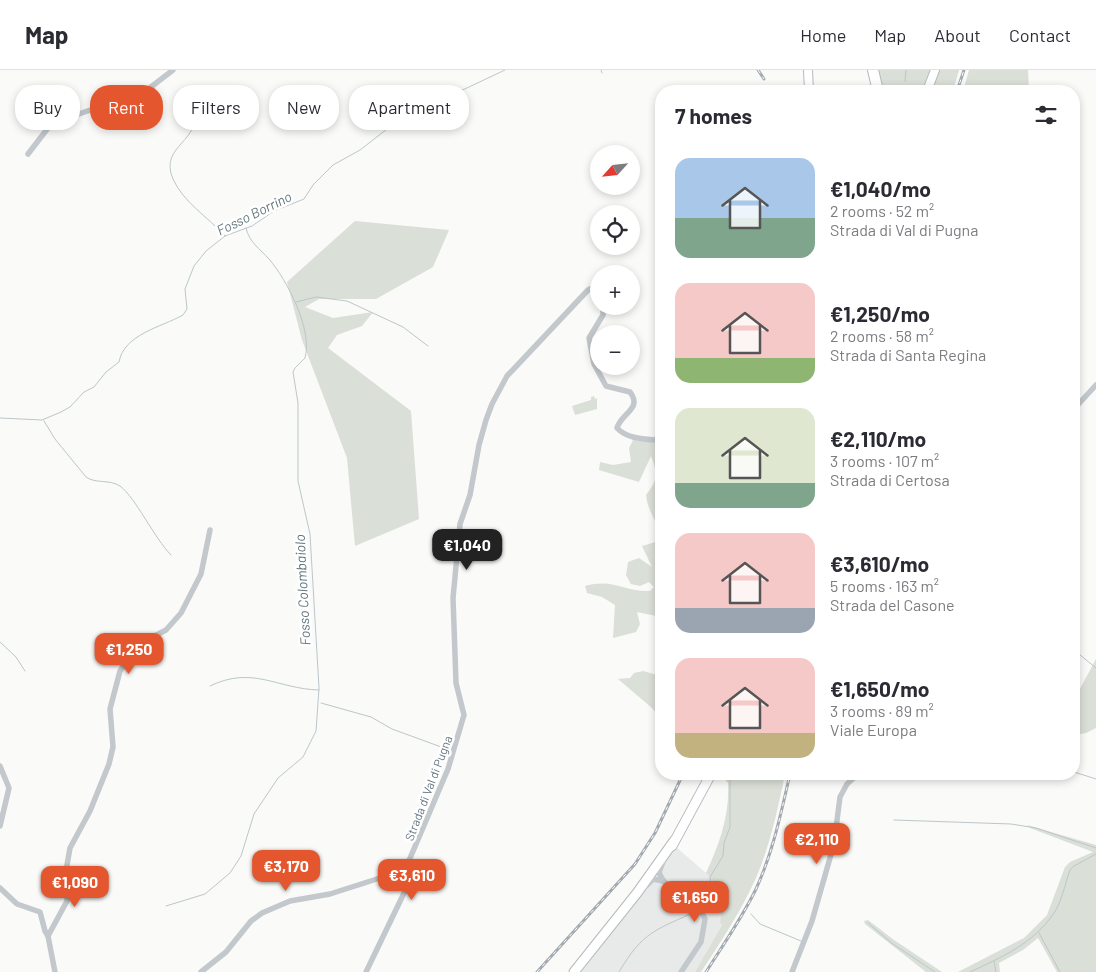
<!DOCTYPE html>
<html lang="en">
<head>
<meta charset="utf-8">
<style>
  :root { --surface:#fff; --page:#f2f2f3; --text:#2b2b33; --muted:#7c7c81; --line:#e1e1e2; --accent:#e4572e }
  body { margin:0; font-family:Barlow,sans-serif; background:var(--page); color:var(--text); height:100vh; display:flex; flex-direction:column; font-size:19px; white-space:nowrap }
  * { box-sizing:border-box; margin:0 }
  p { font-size:16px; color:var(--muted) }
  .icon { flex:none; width:28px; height:28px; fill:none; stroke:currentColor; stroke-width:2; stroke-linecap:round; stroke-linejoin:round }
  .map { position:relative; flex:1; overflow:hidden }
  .sheet { position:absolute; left:655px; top:15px; width:425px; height:695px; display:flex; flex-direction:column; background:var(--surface); border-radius:20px; box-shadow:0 2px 8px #0003 }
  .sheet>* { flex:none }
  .banner { position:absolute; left:15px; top:15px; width:475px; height:45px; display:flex; gap:10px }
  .needle { width:32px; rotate:243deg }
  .fabs { position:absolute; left:590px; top:75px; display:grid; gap:10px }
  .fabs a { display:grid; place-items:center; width:50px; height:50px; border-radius:50%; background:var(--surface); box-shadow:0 2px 8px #0003; font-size:25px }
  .price { position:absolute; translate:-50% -42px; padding:0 11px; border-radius:10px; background:var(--accent); color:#fff; font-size:16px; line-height:32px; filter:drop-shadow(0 1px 2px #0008) }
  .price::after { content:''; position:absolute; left:50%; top:30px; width:15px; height:11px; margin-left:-8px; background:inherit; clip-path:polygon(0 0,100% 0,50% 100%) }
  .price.current { background:#222; color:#fff }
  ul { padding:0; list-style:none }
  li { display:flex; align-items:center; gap:15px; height:125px; padding:0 20px }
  li span { display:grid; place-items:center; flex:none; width:140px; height:100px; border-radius:15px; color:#555 }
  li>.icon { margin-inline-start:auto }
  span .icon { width:60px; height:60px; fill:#fffc; stroke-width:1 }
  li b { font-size:21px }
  h2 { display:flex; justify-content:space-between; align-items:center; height:60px; padding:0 20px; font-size:21px }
  .tag { padding:0 18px; border-radius:20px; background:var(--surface); box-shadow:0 2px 8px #0003; font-size:18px; line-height:45px }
  .tag.current { background:var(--accent); color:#fff }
  header { display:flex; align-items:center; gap:30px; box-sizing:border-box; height:70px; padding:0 25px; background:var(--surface); border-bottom:1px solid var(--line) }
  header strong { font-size:24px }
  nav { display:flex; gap:28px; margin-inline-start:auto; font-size:18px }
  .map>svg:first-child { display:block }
</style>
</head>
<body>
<header>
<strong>Map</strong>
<nav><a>Home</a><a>Map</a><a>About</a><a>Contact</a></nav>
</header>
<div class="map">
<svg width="1096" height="902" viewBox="0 0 1096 902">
  <rect width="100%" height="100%" fill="#fafaf8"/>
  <path fill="#e8e9e9" d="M669,771L714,810L723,838L720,853L722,855L695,902H569L630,825Z"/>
  <g fill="#dadfd7">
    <path d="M877,0H930L922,21H882Z"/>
    <path d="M939,0H959L953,21H932Z"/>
    <path d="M969,0H1028L1029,21H963Z"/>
    <path d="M355,151L449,160L433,197L376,229H319L305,237L333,248L373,242L362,256L337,265L328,278L411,341L419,449L355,476L347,388L302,270L287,212Z"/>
    <path d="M594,326L595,329L597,328V339L575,345L572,336L591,330V327Z"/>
    <path d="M633,370L661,373V547L637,542L640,554L636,562L613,568L615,535L602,527L587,523L585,516C615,508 623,522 650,521L654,517L649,512L640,516L631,514L626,505L628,492L639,488L652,497L642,476L659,471C659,450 648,444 646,425C658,410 658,404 651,386L639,412L599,400L600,392L613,395L631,392L629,378Z"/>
    <path d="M1096,589V658L1086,663L1080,664L1074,659V630Z"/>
    <path d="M643,601L661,606V649L652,638L618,609L630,608L634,603Z"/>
    <path d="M720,704H785C778,739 770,775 756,808C741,841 721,872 701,902H695L722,855L720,853C723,836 720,816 706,803C719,775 730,745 728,713Z"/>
    <path d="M1027,755L1096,775V902H1057L1038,868L1023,880L999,893L1000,902H958L1024,868L1047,845L1065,797L1070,792L1093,782L1030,758Z"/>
    <path d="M868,850L894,870L942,902H926L865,854L864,851Z"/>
  </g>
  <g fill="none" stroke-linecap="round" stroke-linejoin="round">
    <g stroke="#bbc7cb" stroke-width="1">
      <path d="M601,0L602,3"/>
      <path d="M905,11L906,0"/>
      <path d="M192,40C205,70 158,75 173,109C183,132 208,147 225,166"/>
      <path d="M296,232L316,227L347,231L403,257L428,276"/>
      <path d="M0,348L42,350L61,342L70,337L84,322L94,317L106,302L119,292C124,264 162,257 183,245L187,239L185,219L194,196L206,181L225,166L252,156L274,141L304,129L313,115L333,95L360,80L409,42L430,32L452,25L505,0"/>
      <path d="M44,351L55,369L86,407C96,414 109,409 120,416C136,428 154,468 171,485"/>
      <path d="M0,572L16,587L25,601"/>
      <path d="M1074,580L1096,598"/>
      <path d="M210,616C253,595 277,619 319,620"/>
      <path d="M321,633L371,647L392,659L444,678"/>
      <path d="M1074,702L1096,709"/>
      <path d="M894,750L1011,754L1036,758L1096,778"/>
      <path d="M712,825L710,807L723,786L724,773L730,757V704"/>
      <path d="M166,836L205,824L230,803L241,786L254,744L278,708L303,687L316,661L319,618L310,464L298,411V333L293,302L295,298L305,288C313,260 287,210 269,189C260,179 249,172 246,158"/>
      <path d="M751,844L760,854L801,871"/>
      <path d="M868,853L893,874L935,902"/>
      <path d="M1039,863L1060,902"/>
      <path d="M994,891L996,902"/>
      <path d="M619,902C643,861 656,860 697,841"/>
      <path d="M970,902C1002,887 1033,874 1054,843C1062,831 1065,814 1070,800L1074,796L1096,784"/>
    </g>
    <g stroke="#b3babf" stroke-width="10">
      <g id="secondary">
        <path d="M808,0L809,21"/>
        <path d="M927,21L935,0"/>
      </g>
    </g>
    <g stroke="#b5babe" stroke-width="11">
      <g id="primary">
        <path d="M672,776L711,704"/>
        <path d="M574,902L637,823L674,771"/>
      </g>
    </g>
    <g stroke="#b4b9bd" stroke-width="12">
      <path id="highway" d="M873,0L878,21"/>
    </g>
    <g stroke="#c3c8cc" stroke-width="5.5">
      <path d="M28,84L48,58L59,51L147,20L173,0"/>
      <path d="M603,236V245L589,268L594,294L606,316L630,322C643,339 621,343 617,358C626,368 642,369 655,370L661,364"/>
      <path d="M1074,339L1096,315"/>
      <path d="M0,696L9,718L0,756"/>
      <path d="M663,792L659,802C665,823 698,826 705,849L701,872L681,902"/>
      <path d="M405,800L448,699L464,645L456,613L453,528L460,454L470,425L479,375L486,350L492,334L507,306L588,220L596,216L599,222"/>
      <path d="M646,816L653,809L663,811"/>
      <path d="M0,818L17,834L40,842L45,861L48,866"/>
      <path d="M55,902L48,866L67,831V795L70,778L90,741L109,694L113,677L110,639L120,601L137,575L166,560L181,543L201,504L210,460"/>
      <path d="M201,902L226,882L251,851L262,843L290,831L330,824L405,800"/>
      <path d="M366,902L405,821L407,810L405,800"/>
      <path d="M792,902L812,851L834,774L840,727L847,714L858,704"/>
    </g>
    <use href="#secondary" stroke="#fff" stroke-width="8"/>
    <use href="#primary" stroke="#fff" stroke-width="9"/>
    <use href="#highway" stroke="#fff" stroke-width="10"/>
    <g stroke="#a2aab0" stroke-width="3">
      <g id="rail">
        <path d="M758,0L764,9"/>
        <path d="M957,21L964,0"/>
        <path d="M537,902L635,794L655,763L683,704"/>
        <path d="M706,902C723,875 742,848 756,819C773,782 781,743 790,704"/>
      </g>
    </g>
    <use href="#rail" stroke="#fff" stroke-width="1" stroke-dasharray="4" stroke-linecap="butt"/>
  </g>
  <g text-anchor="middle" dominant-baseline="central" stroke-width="5" stroke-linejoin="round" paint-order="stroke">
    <g font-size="12" fill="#657683" stroke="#fff">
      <text transform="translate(428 718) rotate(-69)">Strada di Val di Pugna</text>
    </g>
    <g font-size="14" font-style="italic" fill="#60757c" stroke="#fff">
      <text transform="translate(254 143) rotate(-26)">Fosso Borrino</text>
      <text transform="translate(302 520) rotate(-93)">Fosso Colombaiolo</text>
    </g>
  </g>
</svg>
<div class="fabs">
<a><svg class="needle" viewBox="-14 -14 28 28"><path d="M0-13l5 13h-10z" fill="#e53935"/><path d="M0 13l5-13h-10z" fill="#7c7c81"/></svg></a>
<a><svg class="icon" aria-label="locate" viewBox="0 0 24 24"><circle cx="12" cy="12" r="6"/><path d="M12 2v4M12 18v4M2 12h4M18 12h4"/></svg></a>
<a>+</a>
<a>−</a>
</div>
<b class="price current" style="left:467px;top:501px">€1,040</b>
<b class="price" style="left:129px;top:605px">€1,250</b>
<b class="price" style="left:817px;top:795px">€2,110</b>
<b class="price" style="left:286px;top:822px">€3,170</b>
<b class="price" style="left:412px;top:831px">€3,610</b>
<b class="price" style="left:75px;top:838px">€1,090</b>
<b class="price" style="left:695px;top:853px">€1,650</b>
<div class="banner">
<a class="tag">Buy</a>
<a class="tag current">Rent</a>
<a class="tag">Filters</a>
<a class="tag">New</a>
<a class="tag">Apartment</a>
</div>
<section class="sheet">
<h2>7 homes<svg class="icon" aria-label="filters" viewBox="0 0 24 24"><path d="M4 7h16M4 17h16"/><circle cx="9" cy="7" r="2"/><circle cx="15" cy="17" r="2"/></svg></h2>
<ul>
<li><span style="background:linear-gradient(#a9c7e8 60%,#7fa58c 0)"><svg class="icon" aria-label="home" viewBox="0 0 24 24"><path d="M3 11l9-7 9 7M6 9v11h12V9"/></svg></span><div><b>€1,040/mo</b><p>2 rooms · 52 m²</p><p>Strada di Val di Pugna</p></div></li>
<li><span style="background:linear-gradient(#f6c9c9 75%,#8fb573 0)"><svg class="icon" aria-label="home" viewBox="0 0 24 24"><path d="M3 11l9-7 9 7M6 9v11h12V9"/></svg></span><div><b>€1,250/mo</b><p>2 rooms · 58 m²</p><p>Strada di Santa Regina</p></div></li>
<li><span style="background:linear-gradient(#dfe7d0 75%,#7fa58c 0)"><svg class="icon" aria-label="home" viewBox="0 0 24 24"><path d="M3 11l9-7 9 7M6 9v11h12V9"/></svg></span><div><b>€2,110/mo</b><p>3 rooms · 107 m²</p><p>Strada di Certosa</p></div></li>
<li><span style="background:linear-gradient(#f6c9c9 75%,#9aa5b1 0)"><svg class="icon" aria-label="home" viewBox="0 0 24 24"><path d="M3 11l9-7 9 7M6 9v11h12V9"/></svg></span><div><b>€3,610/mo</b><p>5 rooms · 163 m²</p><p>Strada del Casone</p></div></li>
<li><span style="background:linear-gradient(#f6c9c9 75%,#c2b280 0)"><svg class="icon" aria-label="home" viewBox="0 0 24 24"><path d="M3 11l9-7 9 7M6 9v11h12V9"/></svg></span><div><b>€1,650/mo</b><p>3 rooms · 89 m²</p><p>Viale Europa</p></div></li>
</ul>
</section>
</div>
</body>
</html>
